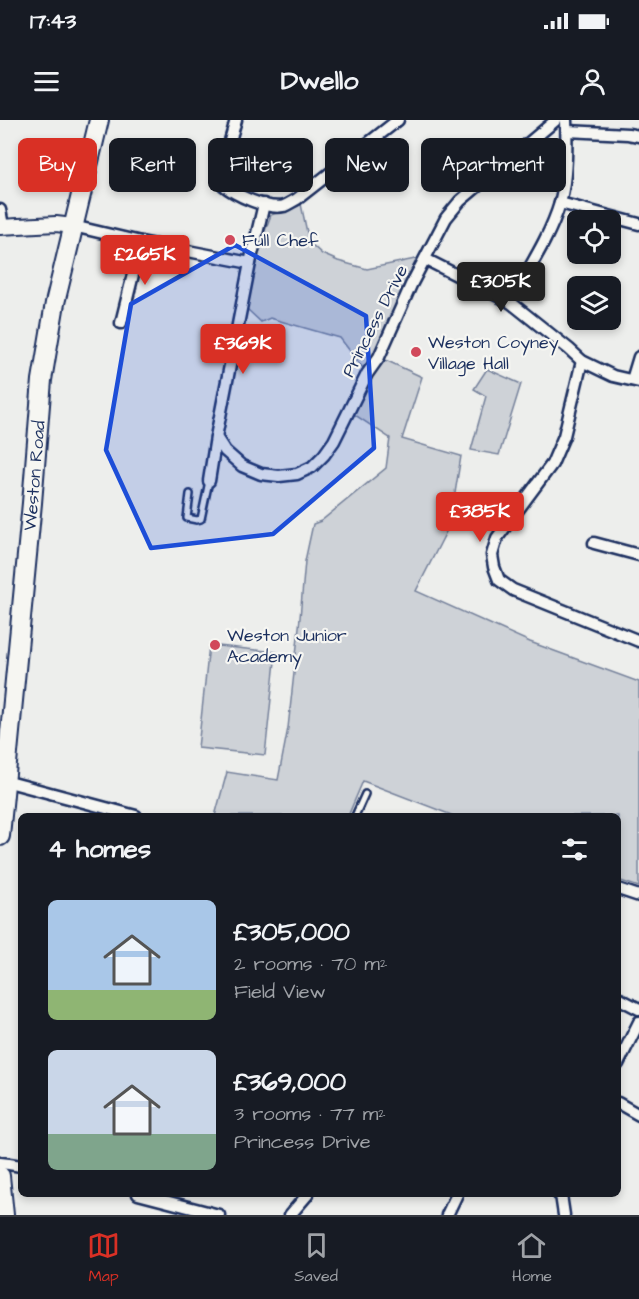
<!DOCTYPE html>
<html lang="en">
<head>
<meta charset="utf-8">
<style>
  :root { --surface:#171b24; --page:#20242c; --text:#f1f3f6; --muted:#9ea1a6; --line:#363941; --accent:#d93025 }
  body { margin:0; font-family:"Architects Daughter",sans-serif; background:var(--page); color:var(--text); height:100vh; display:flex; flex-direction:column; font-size:22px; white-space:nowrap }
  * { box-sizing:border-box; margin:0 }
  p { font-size:20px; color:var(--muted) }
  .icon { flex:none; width:33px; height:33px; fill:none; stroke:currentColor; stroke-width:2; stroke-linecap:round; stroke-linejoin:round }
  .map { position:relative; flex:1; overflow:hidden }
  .drawer { position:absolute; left:18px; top:693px; width:603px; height:384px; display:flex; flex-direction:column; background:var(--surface); border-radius:9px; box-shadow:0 3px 9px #0003 }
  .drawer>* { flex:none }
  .banner { position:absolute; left:18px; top:18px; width:603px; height:54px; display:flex; gap:12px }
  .tools { position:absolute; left:567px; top:90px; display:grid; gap:12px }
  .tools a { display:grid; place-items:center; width:54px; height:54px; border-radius:9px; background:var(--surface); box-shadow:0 3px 9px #0003; font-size:30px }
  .price { position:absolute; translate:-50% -51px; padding:0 14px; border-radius:6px; background:var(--accent); color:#fff; font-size:20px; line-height:39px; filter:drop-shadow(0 2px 3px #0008) }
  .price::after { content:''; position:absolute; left:50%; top:36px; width:18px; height:14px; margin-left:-9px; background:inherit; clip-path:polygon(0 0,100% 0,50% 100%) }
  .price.on { background:#222; color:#fff }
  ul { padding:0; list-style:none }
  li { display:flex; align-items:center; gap:18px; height:150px; padding:0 30px }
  li span { display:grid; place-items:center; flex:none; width:168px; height:120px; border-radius:9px; color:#555 }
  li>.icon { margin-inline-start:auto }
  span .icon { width:72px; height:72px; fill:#fffc; stroke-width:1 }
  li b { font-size:26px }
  h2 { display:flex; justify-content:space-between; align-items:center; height:72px; padding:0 30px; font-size:26px }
  .chip { padding:0 21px; border-radius:9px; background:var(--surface); box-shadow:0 3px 9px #0003; font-size:21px; line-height:54px }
  .chip.on { background:var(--accent); color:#fff }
  .status { display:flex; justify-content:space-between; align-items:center; height:42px; padding:0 30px; background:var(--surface); direction:ltr }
  .status svg { height:16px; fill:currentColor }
  header { display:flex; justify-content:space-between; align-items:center; height:78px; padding:0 30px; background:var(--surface); font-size:27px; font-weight:700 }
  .dock { display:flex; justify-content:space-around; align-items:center; height:84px; border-top:2px solid var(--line); background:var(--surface); font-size:16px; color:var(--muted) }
  .dock a { display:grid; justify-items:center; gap:3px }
  .dock .on { color:var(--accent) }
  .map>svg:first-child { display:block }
</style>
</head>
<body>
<div class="status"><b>17:43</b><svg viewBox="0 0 49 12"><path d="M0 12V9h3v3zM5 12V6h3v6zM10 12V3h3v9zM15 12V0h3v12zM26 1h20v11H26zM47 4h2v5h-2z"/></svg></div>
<header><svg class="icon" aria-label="menu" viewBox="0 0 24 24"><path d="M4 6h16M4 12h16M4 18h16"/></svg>Dwello<svg class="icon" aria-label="person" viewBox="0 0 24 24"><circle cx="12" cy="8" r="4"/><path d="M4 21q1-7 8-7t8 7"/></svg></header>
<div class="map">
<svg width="639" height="1095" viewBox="0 0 639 1095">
  <rect width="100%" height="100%" fill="#edeeec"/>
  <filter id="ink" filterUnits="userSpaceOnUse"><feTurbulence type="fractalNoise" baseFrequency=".0167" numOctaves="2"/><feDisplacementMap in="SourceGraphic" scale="12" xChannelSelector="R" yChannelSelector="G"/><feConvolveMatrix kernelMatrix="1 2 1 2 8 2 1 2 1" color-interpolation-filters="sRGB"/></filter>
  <g filter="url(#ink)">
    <g fill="#ced2d7" stroke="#74809a" stroke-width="1.5">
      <path d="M301,84L309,122L322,134L338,141L367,149L415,139L419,140L374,233L363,248L340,218L270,198L261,202L247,189L255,137L271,95L290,89Z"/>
      <path d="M379,237L422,257L402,319L461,336L450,404L416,471L530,522L639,562V767L618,760V696H454L363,661L348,696H215L227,652L278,660L288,608L300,498L305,441L313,404L321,401L386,348L390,318L349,291Z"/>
      <path d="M487,249L521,264L499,335L471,330L486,276L474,269Z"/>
      <path d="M209,525L276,532L265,635L198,628Z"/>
    </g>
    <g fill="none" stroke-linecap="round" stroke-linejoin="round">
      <g stroke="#1b2f5e" stroke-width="10">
        <g id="service">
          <path d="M190,374L187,398L197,400L201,399L209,361"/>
          <path d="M355,696L365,674"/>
        </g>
      </g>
      <g stroke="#1b2f5e" stroke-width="15">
        <g id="minor">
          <path d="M236,0L221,52L222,64C235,75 267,90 284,86C289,84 293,81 297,79L398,0"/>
          <path d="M567,11L628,14L639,16"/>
          <path d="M560,83L639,104"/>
          <path d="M0,90L3,106"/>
          <path d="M73,106L141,122L250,143L264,84"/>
          <path d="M425,139L510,182L569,229L582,241L613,256L639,262"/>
          <path d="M510,182C527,151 550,117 560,83C567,57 567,27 566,0"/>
          <path d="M121,203L141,122"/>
          <path d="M582,241L564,316L552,344L497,418L492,435L494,447L499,460L513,470L639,521"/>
          <path d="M632,260L639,237"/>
          <path d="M216,317L225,331L242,346L261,354L279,356L297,354L312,347L324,335L334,321L367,254L379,237L411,165L446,98L460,81L556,0"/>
          <path d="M209,361L216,317L250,143"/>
          <path d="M594,423L639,435"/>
          <path d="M5,661L136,696"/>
          <path d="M618,769L639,776"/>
          <path d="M618,878L639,889"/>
          <path d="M618,944L639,902"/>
          <path d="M618,983L639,995"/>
          <path d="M0,1043L9,1044L21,1046"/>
          <path d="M138,1074L219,1095"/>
          <path d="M558,1074L561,1075L564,1095"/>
          <path d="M290,1095L308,1074"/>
          <path d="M447,1095L457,1074"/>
        </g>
      </g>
      <g stroke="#1b2f5e" stroke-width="18">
        <path id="tertiary" d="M0,107L56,104L73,106"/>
      </g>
      <g stroke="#1b2f5e" stroke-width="22">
        <g id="trunk">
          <path id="s1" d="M0,716L32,383L42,260L55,183L99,0"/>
          <path d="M0,1056L4,1095"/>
        </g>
      </g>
      <use href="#service" stroke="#f6f6f2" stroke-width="5"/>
      <use href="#minor" stroke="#f6f6f2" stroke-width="10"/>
      <use href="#tertiary" stroke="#f6f6f2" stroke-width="14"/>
      <use href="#trunk" stroke="#f6f6f2" stroke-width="18"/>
    </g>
  </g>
  <path fill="#1d4ed8" fill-opacity="0.2" stroke="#1d4ed8" stroke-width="4.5" stroke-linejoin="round" d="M235,125L366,196L374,328L273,414L151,428L106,330L131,184Z"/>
  <g fill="#d1495b" stroke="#f6f6f2" stroke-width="2">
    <circle cx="230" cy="120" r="6"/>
    <circle cx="416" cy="232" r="6"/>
    <circle cx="215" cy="525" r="6"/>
  </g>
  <g text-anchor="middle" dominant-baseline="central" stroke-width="4.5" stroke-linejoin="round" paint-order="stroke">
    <g font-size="18" fill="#1b2f5e" stroke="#f6f6f2" text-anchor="start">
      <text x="242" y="120">Full Chef</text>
      <text x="428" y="222">Weston Coyney<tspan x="428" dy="21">Village Hall</tspan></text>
      <text x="227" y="515">Weston Junior<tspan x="227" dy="21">Academy</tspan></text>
    </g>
    <g font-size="18" fill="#1b2f5e" stroke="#f6f6f2">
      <text transform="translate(375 201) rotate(-63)">Princess Drive</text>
      <text stroke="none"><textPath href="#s1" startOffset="362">Weston Road</textPath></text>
    </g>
  </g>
</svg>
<div class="tools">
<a><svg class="icon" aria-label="locate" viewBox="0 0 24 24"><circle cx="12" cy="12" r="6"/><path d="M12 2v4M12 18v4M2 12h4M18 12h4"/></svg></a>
<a><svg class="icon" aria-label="layers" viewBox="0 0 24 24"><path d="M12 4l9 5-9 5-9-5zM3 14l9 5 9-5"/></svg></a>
</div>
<b class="price" style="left:145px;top:166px">£265K</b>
<b class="price on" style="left:501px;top:193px">£305K</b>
<b class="price" style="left:243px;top:255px">£369K</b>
<b class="price" style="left:480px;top:423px">£385K</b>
<div class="banner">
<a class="chip on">Buy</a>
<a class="chip">Rent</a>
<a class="chip">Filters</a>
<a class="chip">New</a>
<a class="chip">Apartment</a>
</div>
<section class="drawer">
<h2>4 homes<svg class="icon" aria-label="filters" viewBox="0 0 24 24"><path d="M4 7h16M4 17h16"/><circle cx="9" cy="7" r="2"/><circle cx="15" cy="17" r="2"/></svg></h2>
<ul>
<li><span style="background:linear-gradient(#a9c7e8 75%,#8fb573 0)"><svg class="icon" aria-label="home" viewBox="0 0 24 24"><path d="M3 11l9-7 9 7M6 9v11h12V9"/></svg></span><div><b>£305,000</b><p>2 rooms · 70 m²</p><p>Field View</p></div></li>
<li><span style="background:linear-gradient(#c9d6e8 70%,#7fa58c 0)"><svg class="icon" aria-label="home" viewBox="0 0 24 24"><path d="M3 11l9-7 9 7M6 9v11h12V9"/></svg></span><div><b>£369,000</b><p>3 rooms · 77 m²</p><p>Princess Drive</p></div></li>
</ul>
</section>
</div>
<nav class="dock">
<a class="on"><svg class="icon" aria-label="map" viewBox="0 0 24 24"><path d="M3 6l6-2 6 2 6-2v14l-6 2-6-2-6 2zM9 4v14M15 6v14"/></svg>Map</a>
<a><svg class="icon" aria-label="saved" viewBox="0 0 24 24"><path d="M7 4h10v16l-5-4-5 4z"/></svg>Saved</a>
<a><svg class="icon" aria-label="home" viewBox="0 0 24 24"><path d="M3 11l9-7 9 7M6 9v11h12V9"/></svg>Home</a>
</nav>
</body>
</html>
